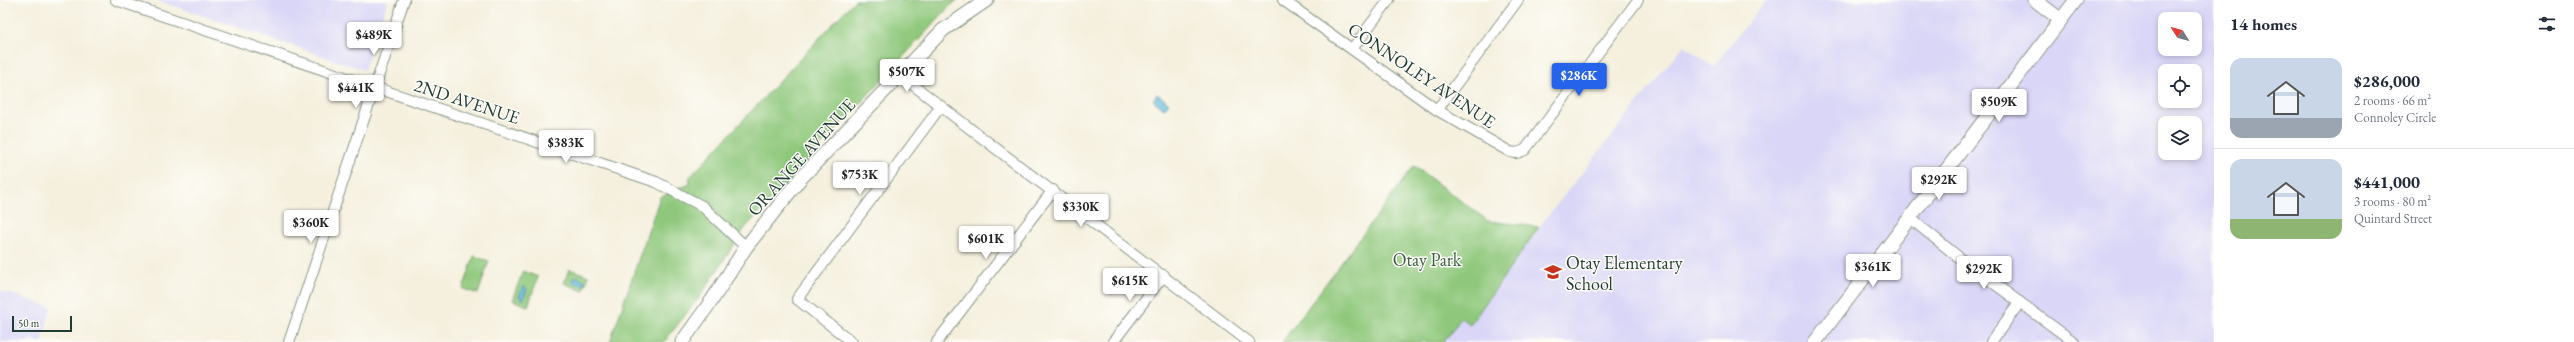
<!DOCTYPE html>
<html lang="en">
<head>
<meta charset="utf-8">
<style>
  :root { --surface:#fff; --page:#f6f6f7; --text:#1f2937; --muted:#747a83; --line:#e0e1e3; --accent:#2563eb }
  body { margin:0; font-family:"EB Garamond",serif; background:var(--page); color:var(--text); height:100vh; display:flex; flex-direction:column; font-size:15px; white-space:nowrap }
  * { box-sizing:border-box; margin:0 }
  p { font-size:13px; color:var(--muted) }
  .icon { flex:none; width:22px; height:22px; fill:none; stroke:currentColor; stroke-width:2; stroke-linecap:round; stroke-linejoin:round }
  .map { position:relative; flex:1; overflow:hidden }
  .panel { display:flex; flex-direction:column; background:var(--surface); width:360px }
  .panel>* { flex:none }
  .needle { width:26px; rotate:307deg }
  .buttons { position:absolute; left:2158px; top:12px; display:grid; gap:8px }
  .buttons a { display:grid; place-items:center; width:44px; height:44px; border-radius:8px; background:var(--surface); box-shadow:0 2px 6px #0003; font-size:20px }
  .scale { position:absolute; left:12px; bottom:10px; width:60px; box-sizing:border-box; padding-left:4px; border:2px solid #1f3d34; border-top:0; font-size:11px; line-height:14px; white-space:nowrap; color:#1f3d34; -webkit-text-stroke:3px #fdfcf7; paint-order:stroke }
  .price { position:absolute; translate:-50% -34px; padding:0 9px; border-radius:4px; background:#fff; color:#222; font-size:13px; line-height:26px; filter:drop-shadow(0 1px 2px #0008) }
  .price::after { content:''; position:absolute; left:50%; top:24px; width:12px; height:9px; margin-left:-6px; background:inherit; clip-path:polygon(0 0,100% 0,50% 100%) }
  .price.selected { background:var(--accent); color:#fff }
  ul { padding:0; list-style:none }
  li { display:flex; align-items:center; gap:12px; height:100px; padding:0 16px }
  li+li { border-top:1px solid var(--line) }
  li span { display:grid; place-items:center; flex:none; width:112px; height:80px; border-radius:12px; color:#555 }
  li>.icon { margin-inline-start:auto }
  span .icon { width:48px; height:48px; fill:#fffc; stroke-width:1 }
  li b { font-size:17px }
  h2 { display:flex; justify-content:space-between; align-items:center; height:48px; padding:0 16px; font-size:17px }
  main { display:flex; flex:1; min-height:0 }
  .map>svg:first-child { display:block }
</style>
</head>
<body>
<main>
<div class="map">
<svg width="2214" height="342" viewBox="0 0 2214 342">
  <rect width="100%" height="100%" fill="#fdfcf7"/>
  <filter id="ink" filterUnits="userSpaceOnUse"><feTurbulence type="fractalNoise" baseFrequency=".025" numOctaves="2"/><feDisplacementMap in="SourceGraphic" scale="8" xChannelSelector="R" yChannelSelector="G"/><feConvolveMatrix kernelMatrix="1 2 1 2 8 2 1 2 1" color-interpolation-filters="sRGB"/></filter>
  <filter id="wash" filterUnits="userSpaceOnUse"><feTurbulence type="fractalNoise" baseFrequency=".012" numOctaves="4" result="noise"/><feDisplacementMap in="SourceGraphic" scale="16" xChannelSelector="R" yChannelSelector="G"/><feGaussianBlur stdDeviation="0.9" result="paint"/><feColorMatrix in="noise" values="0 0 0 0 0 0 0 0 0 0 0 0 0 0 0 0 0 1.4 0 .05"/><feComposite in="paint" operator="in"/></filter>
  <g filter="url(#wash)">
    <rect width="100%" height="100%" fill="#f5f0de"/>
    <g fill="#d9d6f7" fill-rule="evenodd">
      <path d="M156,0H388L364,70Z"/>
      <path d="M1766,0H2214V342H1444L1461,318L1470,325L1539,227L1684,45L1713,67ZM2165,19H2195V49H2165ZM2165,71H2195V101H2165ZM2165,123H2195V153H2165Z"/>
      <path d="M0,290L51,307L42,342H0Z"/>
    </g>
    <g fill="#8fc87b" stroke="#578258">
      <path d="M855,0H958L951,5L745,228L701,295L664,342H610L660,197L691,183L689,178Z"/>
      <path d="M1414,166L1488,221L1539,227L1470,325L1461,318L1444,342H1282Z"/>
      <path d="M474,256L489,261L478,294L463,289Z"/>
      <path d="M569,269L589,276L583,291L564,283Z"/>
      <path d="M523,271L538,277L528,306L512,300Z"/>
    </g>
    <g fill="#59b2d6" stroke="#3c7885">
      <path d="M1157,94L1169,103L1164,109L1153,100Z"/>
      <path d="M577,276L585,281L584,285L573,283L572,279Z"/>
      <path d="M523,286L527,289L523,300L519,297Z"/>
    </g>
  </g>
  <g filter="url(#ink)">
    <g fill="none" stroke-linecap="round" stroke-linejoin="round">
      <g stroke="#8a9689" stroke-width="12">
        <g id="minor">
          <path d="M116,0L656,182L702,206L746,247"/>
          <path d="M1283,0L1437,110L1510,152L1517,153L1525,150L1638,0"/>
          <path d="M1352,49L1389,0"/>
          <path d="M900,75L1249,342"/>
          <path d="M1437,110L1518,0"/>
          <path d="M1910,218L1962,260L2074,342"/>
          <path d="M289,342L404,0"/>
          <path d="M852,342L797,299L941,106"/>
          <path d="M937,342L1053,190"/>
          <path d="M1113,342L1164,275"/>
          <path d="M1991,342L2020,302"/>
        </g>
      </g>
      <g stroke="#8a9689" stroke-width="15">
        <g id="major">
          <path d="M2035,0L2061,20"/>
          <path d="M682,342L712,300L746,247L800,179L943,30L987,0"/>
          <path d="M1815,342L2076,0"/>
        </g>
      </g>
      <use href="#minor" stroke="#fff" stroke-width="10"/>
      <use href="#major" stroke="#fff" stroke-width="13"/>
    </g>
  </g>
  <defs>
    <g id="school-bare" transform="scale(1.38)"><path d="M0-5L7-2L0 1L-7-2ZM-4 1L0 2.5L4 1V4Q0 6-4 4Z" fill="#c8321e" stroke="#fdfcf7" stroke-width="2.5" paint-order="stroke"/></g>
  </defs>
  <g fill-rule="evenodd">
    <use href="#school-bare" x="1553" y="272"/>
  </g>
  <g text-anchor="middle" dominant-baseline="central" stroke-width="3" stroke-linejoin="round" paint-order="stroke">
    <g font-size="18" fill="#1f3d34" stroke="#fdfcf7">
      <text transform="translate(1422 75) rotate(34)">CONNOLEY AVENUE</text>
      <text transform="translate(467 101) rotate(18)">2ND AVENUE</text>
      <text transform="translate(801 157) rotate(-48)">ORANGE AVENUE</text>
    </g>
    <g font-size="18" fill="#3b6046" stroke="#fdfcf7">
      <text x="1427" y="259">Otay Park</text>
    </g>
    <g font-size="18" fill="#1f3d34" stroke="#fdfcf7" text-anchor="start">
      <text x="1566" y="262">Otay Elementary<tspan x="1566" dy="21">School</tspan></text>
    </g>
  </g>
</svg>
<div class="buttons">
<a><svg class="needle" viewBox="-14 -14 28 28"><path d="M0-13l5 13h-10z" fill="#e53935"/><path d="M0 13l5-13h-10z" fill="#747a83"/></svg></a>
<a><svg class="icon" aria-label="locate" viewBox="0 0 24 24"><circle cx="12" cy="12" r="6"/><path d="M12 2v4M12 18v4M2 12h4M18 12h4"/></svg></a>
<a><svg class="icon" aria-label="layers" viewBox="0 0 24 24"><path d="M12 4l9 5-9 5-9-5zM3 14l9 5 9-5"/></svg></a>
</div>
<div class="scale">50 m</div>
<b class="price" style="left:374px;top:56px">$489K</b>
<b class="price" style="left:907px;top:93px">$507K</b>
<b class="price selected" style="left:1579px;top:97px">$286K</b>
<b class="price" style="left:356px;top:109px">$441K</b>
<b class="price" style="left:1999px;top:123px">$509K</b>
<b class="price" style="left:566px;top:164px">$383K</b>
<b class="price" style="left:860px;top:196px">$753K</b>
<b class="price" style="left:1939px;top:201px">$292K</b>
<b class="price" style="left:1081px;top:228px">$330K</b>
<b class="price" style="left:311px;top:244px">$360K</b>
<b class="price" style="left:986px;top:260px">$601K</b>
<b class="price" style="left:1873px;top:288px">$361K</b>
<b class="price" style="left:1984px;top:290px">$292K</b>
<b class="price" style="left:1130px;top:302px">$615K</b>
</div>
<section class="panel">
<h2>14 homes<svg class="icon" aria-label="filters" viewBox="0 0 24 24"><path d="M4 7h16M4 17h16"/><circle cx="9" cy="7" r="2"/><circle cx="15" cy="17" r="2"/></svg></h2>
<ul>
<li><span style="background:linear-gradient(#c9d6e8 75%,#9aa5b1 0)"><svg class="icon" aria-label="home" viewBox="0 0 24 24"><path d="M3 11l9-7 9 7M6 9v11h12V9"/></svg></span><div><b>$286,000</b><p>2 rooms · 66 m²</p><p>Connoley Circle</p></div></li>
<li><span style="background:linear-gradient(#c9d6e8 75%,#8fb573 0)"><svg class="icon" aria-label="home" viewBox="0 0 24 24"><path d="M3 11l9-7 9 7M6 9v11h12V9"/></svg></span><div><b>$441,000</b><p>3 rooms · 80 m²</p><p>Quintard Street</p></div></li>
</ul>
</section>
</main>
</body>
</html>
